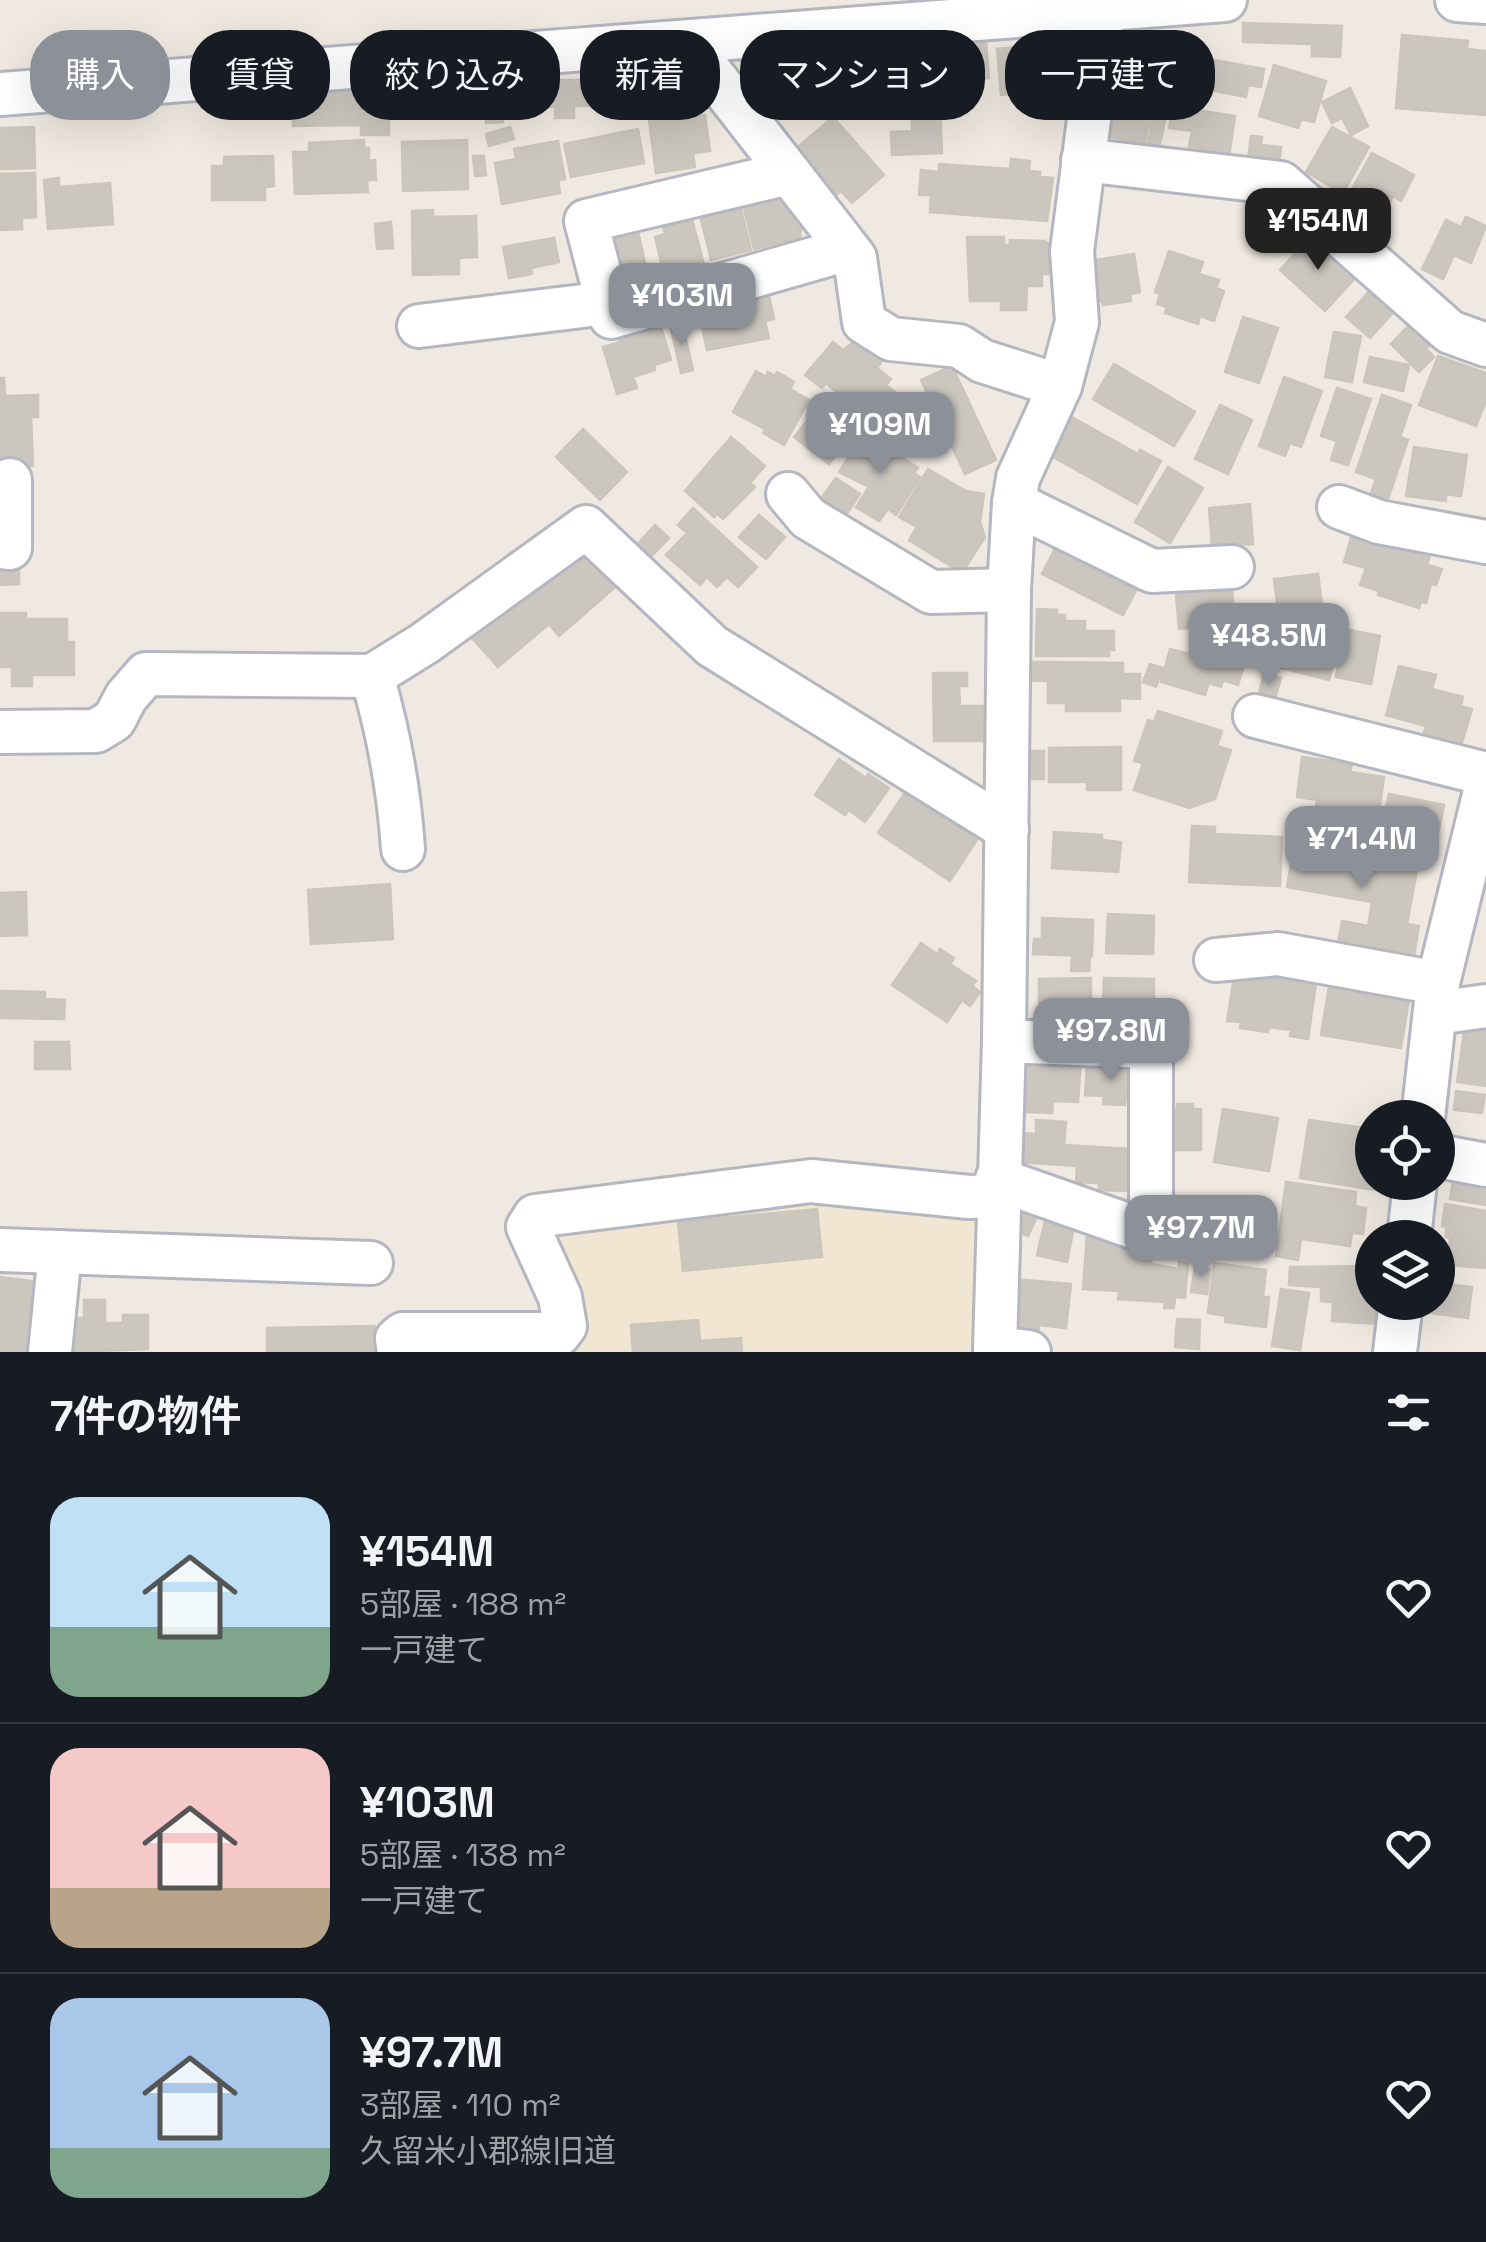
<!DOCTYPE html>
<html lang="ja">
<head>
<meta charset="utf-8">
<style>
  :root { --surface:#171b24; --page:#242831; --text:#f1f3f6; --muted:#9ea1a6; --line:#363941; --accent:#8c9099 }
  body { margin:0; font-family:"Space Grotesk","Noto Sans JP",sans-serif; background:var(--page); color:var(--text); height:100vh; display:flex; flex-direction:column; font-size:38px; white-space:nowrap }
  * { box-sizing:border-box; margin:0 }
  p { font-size:32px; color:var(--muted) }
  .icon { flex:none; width:55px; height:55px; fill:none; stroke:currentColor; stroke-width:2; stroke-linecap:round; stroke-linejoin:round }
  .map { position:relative; height:1352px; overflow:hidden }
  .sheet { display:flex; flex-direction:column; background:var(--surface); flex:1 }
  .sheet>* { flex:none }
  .banner { position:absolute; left:30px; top:30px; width:1428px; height:90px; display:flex; gap:20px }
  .controls { position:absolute; left:1355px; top:1100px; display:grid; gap:20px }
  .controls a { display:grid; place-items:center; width:100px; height:100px; border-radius:50%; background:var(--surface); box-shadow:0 10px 40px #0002; font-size:50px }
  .price { position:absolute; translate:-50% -85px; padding:0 22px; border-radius:20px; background:var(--accent); color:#fff; font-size:32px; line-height:65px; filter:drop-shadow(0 2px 5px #0008) }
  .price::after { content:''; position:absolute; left:50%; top:60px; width:30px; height:22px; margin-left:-15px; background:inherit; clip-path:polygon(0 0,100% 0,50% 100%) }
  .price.selected { background:#222; color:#fff }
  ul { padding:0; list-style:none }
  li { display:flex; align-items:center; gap:30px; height:250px; padding:0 50px }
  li+li { border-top:2px solid var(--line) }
  li span { display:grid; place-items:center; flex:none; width:280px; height:200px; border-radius:30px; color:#555 }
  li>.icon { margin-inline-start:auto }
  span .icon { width:120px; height:120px; fill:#fffc; stroke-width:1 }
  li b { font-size:42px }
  h2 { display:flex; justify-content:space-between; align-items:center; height:120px; padding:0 50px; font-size:42px }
  .tag { padding:0 35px; border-radius:40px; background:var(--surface); box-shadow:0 10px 40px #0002; font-size:35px; line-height:90px }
  .tag.selected { background:var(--accent); color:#fff }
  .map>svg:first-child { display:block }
</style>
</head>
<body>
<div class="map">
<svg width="1486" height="1352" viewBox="0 0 1486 1352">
  <rect width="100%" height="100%" fill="#efe9e1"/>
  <path fill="#f0e6d1" d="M810,1191L982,1207L975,1352H407L566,1341L539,1230Z"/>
  <g fill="#cbc7bf" stroke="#cbc5ba" stroke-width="2.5">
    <path d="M1243,23L1342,26L1340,57L1312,56V44L1243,42Z"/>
    <path d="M1402,35L1468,41L1467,49L1486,51V115L1396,108Z"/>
    <path d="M986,42L989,78L948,81L947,58L963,57L962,44Z"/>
    <path d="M1051,44L1055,90L1001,95L997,49Z"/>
    <path d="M1135,44L1190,54L1184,89L1129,79Z"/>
    <path d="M916,53L919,92H916L917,99L878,102L875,64L884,63V55Z"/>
    <path d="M1198,57L1264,69L1261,87L1248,85L1246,97L1200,88L1202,76L1195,74Z"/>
    <path d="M799,62L818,97L767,124L736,89L763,75L765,80Z"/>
    <path d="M657,65L701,88L690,107L677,100L673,108L645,88Z"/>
    <path d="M1274,65L1326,81L1314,122L1301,119L1298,128L1259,116Z"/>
    <path d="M639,72L641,94L624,95V109L613,110V101L602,102L600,74Z"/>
    <path d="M541,80H589V106H574V118H555V107H541Z"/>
    <path d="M365,87V94L383,93V120H389V135H361V125L293,126L292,94L318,93V88Z"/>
    <path d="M475,87H529V113H502L503,122L486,123V118H476Z"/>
    <path d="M1350,88L1368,126L1351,135L1342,118L1332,123L1322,102Z"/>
    <path d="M1133,94L1169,101L1163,130L1148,127L1145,144L1107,136L1114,102L1127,105Z"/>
    <path d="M940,105L942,153L892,155L891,132L912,131L911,106Z"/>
    <path d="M1183,108L1235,116L1229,157L1199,153L1200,148L1189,147L1192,131L1169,128L1172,112L1182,113Z"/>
    <path d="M705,115L710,151L693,153L695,167L656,173L649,120Z"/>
    <path d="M833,117L884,175L852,203L841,191L836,195L813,169L810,172L792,152Z"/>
    <path d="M34,127L35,168L0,169V128Z"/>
    <path d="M510,127L514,139L489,146L486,134Z"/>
    <path d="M1332,127L1369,147L1343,193L1306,172Z"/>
    <path d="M638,129L644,163L571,177L564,144Z"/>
    <path d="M1151,129L1163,131L1158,150L1147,147Z"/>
    <path d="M1251,136L1262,137L1261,145L1281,147L1278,171L1247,167Z"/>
    <path d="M364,140V148H369V161L375,160L376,180H367L368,192L295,194L293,152H309V143Z"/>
    <path d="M467,140L468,189L403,191L402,142Z"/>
    <path d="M558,141L565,179L558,180L560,193L502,204L495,163L516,159L514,149Z"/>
    <path d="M1372,153L1414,175L1401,201L1393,196L1376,228L1367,223L1363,230L1345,221L1351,209L1343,205Z"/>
    <path d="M273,156L274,186L265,187V200H212V166H224V157Z"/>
    <path d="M473,156H484L486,175L475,176Z"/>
    <path d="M1011,159L1030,161L1029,171L1040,172V177L1053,178L1047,221L930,212L931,195H919L921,170L939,172V164L1010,169Z"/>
    <path d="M35,173L36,217L22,218V229L0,230V174Z"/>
    <path d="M59,178V187L110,183L113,224L48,229L44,180Z"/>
    <path d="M775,193L802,211L800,238L754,249L742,200Z"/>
    <path d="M739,201L751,250L711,260L699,211Z"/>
    <path d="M689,208L705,268L665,278L655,237L665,234L662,223Z"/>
    <path d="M433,210V217L476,216L477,257L459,258V274L413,275L412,211Z"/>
    <path d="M1466,217L1486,226L1471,263L1454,255L1443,279L1422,269L1446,220L1461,227Z"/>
    <path d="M391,222L393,248L377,249L375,224Z"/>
    <path d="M638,231L647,272L616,278L608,237Z"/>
    <path d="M1312,235L1357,276L1325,311L1280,270Z"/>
    <path d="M967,237H1004V245H1010V240L1044,241L1063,251V274H1042V286H1027L1026,310H1001V301H970Z"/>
    <path d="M554,238L559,262L531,268L532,274L509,278L503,247Z"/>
    <path d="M1169,251L1203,262L1199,274L1219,280L1216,288L1224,291L1214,321L1200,316L1198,324L1165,313L1167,307L1157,304L1160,294L1155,292Z"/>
    <path d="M1134,254L1140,292L1130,294L1131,301L1103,305L1102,301L1091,303L1083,262Z"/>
    <path d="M1375,285L1399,306L1370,338L1346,317Z"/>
    <path d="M755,292L756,298L769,296L774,319L765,321L769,338L707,350L697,304Z"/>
    <path d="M658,317L671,360L654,365L655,370L633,377L637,388L617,394L603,347L620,342L619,336Z"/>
    <path d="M1243,317L1278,328L1259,383L1225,372Z"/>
    <path d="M1415,319L1436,339L1426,349L1434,357L1419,372L1391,344Z"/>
    <path d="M682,322L693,370L681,373L670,325Z"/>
    <path d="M1334,332L1361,336L1352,382L1325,377Z"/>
    <path d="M856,340L882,361L877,368L891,379L886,385L902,398L881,423L853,399L849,403L826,383L822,388L805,375L833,342L843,350Z"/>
    <path d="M1438,356L1486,373V401L1476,426L1419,405Z"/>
    <path d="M1370,357L1409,365L1403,391L1364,382Z"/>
    <path d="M1114,364L1195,412L1174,446L1093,399Z"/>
    <path d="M952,366L996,460L965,474L921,380Z"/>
    <path d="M756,371L766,377L768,372L775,376L777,372L794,382L790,389L809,400L784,445L763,433L765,429L733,412Z"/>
    <path d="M1284,377L1322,391L1301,447L1290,443L1285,456L1259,446Z"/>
    <path d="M0,378H4L5,396L38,395V417H31L33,466L0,467Z"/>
    <path d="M1337,388L1371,399L1348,465L1331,460L1337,441L1321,436Z"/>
    <path d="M1382,395L1411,405L1400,437L1408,440L1388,499L1371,493L1376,479L1356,472Z"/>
    <path d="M820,405L854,431L829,464L794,437Z"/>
    <path d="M1220,405L1252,420L1228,474L1195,459Z"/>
    <path d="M1070,416L1138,454L1140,450L1161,461L1137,504L1048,454Z"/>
    <path d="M583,429L627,472L600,500L556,457Z"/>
    <path d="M864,434L918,468L914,473L920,477L896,515L888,509L879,521L856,507L869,487L839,472Z"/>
    <path d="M731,437L765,466L750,483L755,487L723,519L717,514L714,517L685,491Z"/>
    <path d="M1414,447L1467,455L1461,496L1446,494V501L1406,496Z"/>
    <path d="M1168,467L1203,488L1170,543L1135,522Z"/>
    <path d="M928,469L966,491L984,494L980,522L985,537L962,573L909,540L917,527L899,517Z"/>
    <path d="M836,478L860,494L843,519L818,503Z"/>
    <path d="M1250,504L1253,544L1212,546L1209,508Z"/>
    <path d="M693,508L757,567L738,587L727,577L717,587L707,577L700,585L666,555L687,533L678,525Z"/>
    <path d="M759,515L785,537L766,559L739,537Z"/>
    <path d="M655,525L669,538L647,561L634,548Z"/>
    <path d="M1354,527L1371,540L1398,548L1401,540L1431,552L1427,565L1442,569L1436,585L1431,584L1426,603L1421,602L1419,608L1378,595L1379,591L1360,585L1366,568L1344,562Z"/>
    <path d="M1059,541L1140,583L1123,615L1042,574Z"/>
    <path d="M580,548L601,573L607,568L620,583L559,636L549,624L498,667L471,637Z"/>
    <path d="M0,562H19V584L0,585Z"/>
    <path d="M1318,574L1322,605L1278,610L1274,579Z"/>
    <path d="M1231,577L1235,624L1179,629L1176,594L1184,593L1183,581Z"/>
    <path d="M1037,609L1057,610L1056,615H1065V621H1085V631H1114V650H1109V656H1036Z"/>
    <path d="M0,613H26V619H67V642H74V675H32V686H12V667H0Z"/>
    <path d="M1280,623L1340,638L1329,680L1269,665Z"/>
    <path d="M1256,627V638H1263L1261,648L1250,645L1238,685L1223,680L1221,687L1209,683L1205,695L1161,682L1170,649L1189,654L1194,638L1206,641L1208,633Z"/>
    <path d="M1345,629L1380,636L1371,684L1336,677Z"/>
    <path d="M1022,662H1046V681L1022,680Z"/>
    <path d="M1048,662L1123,663V674H1140V699L1120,698V711H1066V703H1048Z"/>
    <path d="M1150,664L1163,668L1156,687L1143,682Z"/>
    <path d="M1399,666L1436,675L1432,689L1463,697L1461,706L1472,709L1461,746L1423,736L1426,726L1386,715Z"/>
    <path d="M933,673H967V686H959L960,706H993V741H934Z"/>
    <path d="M1264,674L1281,678L1274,702L1258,697Z"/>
    <path d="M1158,711L1222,731L1217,746L1231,750L1215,799L1189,808L1134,790L1143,763L1134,761L1148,720L1154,722Z"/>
    <path d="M1121,747V790H1087V782H1049V748Z"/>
    <path d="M1026,751H1044V779H1027Z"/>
    <path d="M1302,757L1352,764L1350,772L1384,777L1376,833L1314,824L1317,800L1297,797Z"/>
    <path d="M839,759L866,778L868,774L889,788L865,822L849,810L845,815L815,795Z"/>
    <path d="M910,785L982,832L950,881L878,833Z"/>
    <path d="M1389,794L1444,805L1434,852L1379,840Z"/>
    <path d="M1192,826L1215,827V834L1282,837L1280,886L1189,882Z"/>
    <path d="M1054,832L1102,835V840L1121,842L1118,872L1052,868Z"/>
    <path d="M1296,833L1420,855L1407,924L1419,926L1413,962L1337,949L1342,921L1368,926L1372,902L1287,887Z"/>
    <path d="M390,884L393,939L311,944L308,890Z"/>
    <path d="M26,892L27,935L0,936V893Z"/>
    <path d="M1108,914L1154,916L1153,954L1106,953Z"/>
    <path d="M1042,918L1093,920L1092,956L1033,954L1034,939H1042Z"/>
    <path d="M921,943L937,954L940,949L954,958L950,964L976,981L972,986L980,992L970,1006L962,1000L947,1022L892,985Z"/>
    <path d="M1072,957L1090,958L1089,971H1071Z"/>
    <path d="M1235,971L1316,983L1308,1039L1290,1036L1291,1030L1269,1027L1268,1032L1240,1028L1241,1022L1227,1021Z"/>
    <path d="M1091,978V1029H1075V1022H1039V979Z"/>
    <path d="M1104,978L1154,979V1008L1103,1007Z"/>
    <path d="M1330,981L1410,993L1401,1048L1321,1035Z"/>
    <path d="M0,991L45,992V999L65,1000L64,1019L0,1018Z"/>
    <path d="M1465,1025L1486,1028V1086L1457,1082Z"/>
    <path d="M35,1042H69L70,1069H35Z"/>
    <path d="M1081,1060L1078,1102L1053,1101L1052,1113L1026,1112L1027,1098L1022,1097L1024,1062Z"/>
    <path d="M1087,1065L1138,1069L1135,1096L1126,1095L1125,1105L1103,1104L1104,1096L1085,1095Z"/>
    <path d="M1456,1091L1485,1095L1482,1113L1454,1110Z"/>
    <path d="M1177,1104H1193V1109H1201V1150H1174V1141H1160V1110H1177Z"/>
    <path d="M1223,1109L1278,1118L1269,1171L1214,1162Z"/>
    <path d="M1036,1120L1066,1122L1064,1145L1130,1149L1128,1191L1099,1190V1183L1076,1182L1077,1166L1019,1162L1021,1133L1036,1134Z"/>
    <path d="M1309,1120L1372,1129V1182H1390L1388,1192L1300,1178Z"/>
    <path d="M1454,1174L1486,1179V1205L1450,1199Z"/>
    <path d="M1286,1182L1356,1192L1355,1206L1366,1208L1363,1234L1352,1233L1350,1246L1301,1239L1298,1260L1276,1256Z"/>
    <path d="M1165,1199L1257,1200L1256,1247L1164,1245Z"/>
    <path d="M1023,1202L1040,1210L1028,1236L1012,1229Z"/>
    <path d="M1445,1204L1486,1211V1268L1448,1265L1450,1237H1446V1227L1442,1226Z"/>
    <path d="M817,1209L822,1257L683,1271L678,1222Z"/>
    <path d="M1045,1221L1074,1227L1067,1262L1037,1255Z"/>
    <path d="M1087,1235L1112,1237L1111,1245L1134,1248L1133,1255L1152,1256L1151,1264L1179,1269V1262L1188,1263L1185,1298L1175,1297L1174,1308H1164L1165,1302L1118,1299L1119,1291L1083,1289Z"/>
    <path d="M1214,1263L1266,1270L1263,1297H1269L1266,1327L1225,1322L1226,1316L1208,1313Z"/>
    <path d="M1195,1266L1210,1269L1207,1294L1191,1292Z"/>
    <path d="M1372,1266V1302H1380L1379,1324L1332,1321L1333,1302L1321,1301V1287L1289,1285L1290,1267Z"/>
    <path d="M0,1277L39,1282L29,1352H0Z"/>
    <path d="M1013,1279L1071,1284L1066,1328L1039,1325L1038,1334L1008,1331Z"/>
    <path d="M1438,1283L1472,1287L1468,1318L1430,1313L1431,1302H1438Z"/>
    <path d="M1281,1289L1309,1293L1300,1350L1272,1346Z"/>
    <path d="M84,1300H105V1323H123V1315H148V1349L69,1352V1318H84Z"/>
    <path d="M1177,1319L1200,1320L1199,1349L1175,1347Z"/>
    <path d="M698,1320L700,1341L741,1338L742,1352H633L631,1325Z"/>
    <path d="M375,1326L376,1352H267V1328Z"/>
  </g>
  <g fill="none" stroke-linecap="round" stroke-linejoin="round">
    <g stroke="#b4b7c1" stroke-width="48">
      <g id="minor">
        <path d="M1457,0L1486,2"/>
        <path d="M687,42L789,173"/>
        <path d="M0,94L1225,0"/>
        <path d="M1083,160L1281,183L1450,332L1486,345"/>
        <path d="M848,249L611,317L586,221L789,173L855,258L864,322L891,339L959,346L982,361L1060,386"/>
        <path d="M419,326L607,303"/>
        <path d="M788,494L808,518L931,592L1009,590"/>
        <path d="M1014,503L1152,571L1232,567"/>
        <path d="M1339,507L1379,522L1486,542"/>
        <path d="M0,547L10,548V480"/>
        <path d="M372,676C389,734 399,789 403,849"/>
        <path d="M1255,716L1486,774"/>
        <path d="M0,732L96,731L114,720L126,697L146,674L372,676L425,643L586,527L712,646L1007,829"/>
        <path d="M1216,960L1278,954L1438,983"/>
        <path d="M1436,1013L1486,1006"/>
        <path d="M1423,1118L1438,983L1486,787"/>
        <path d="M1438,1156L1486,1165"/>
        <path d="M997,1179L1147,1232L1151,1213V1047L1004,1041"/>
        <path d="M1409,1238L1415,1182"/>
        <path d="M0,1250L371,1263"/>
        <path d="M50,1352L60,1252"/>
        <path d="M399,1352L397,1339L403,1334H559L565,1326L560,1297L528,1227L535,1216L811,1181L969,1197L997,1196"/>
        <path d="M1029,1352L995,1348L1004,1041L1009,590L1014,503L1018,478L1060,386L1077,322L1072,251L1103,11"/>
        <path d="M1395,1352L1401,1302"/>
      </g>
    </g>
    <use href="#minor" stroke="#fff" stroke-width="42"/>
  </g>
</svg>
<div class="controls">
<a><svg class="icon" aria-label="locate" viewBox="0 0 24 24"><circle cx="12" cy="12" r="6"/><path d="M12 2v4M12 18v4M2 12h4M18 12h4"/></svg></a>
<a><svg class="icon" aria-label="layers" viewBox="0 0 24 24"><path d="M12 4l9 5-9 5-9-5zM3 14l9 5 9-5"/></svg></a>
</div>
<b class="price selected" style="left:1318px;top:273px">¥154M</b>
<b class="price" style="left:682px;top:348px">¥103M</b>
<b class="price" style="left:880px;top:477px">¥109M</b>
<b class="price" style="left:1269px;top:688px">¥48.5M</b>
<b class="price" style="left:1362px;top:891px">¥71.4M</b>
<b class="price" style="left:1111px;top:1083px">¥97.8M</b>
<b class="price" style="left:1201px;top:1280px">¥97.7M</b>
<div class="banner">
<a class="tag selected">購入</a>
<a class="tag">賃貸</a>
<a class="tag">絞り込み</a>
<a class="tag">新着</a>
<a class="tag">マンション</a>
<a class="tag">一戸建て</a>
</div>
</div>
<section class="sheet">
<h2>7件の物件<svg class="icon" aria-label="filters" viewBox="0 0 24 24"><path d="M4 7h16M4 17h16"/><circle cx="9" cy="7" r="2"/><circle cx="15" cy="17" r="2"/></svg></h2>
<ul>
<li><span style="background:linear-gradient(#bfe0f5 65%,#7fa58c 0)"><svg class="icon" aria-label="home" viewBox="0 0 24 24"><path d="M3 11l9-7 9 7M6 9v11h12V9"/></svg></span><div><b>¥154M</b><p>5部屋 · 188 m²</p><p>一戸建て</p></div><svg class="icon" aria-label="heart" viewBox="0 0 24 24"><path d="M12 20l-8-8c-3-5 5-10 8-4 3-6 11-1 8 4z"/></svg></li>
<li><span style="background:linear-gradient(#f6c9c9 70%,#b9a48a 0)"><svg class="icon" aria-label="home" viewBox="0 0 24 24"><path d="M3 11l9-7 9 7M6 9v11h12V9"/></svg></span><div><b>¥103M</b><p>5部屋 · 138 m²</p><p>一戸建て</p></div><svg class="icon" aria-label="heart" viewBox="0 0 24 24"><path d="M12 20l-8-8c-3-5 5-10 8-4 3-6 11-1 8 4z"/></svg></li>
<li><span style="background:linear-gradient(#a9c7e8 75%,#7fa58c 0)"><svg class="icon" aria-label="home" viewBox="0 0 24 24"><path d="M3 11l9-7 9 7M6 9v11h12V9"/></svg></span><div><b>¥97.7M</b><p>3部屋 · 110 m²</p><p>久留米小郡線旧道</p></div><svg class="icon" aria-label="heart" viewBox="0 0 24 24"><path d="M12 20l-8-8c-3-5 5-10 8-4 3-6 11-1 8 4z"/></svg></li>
</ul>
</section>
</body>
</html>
